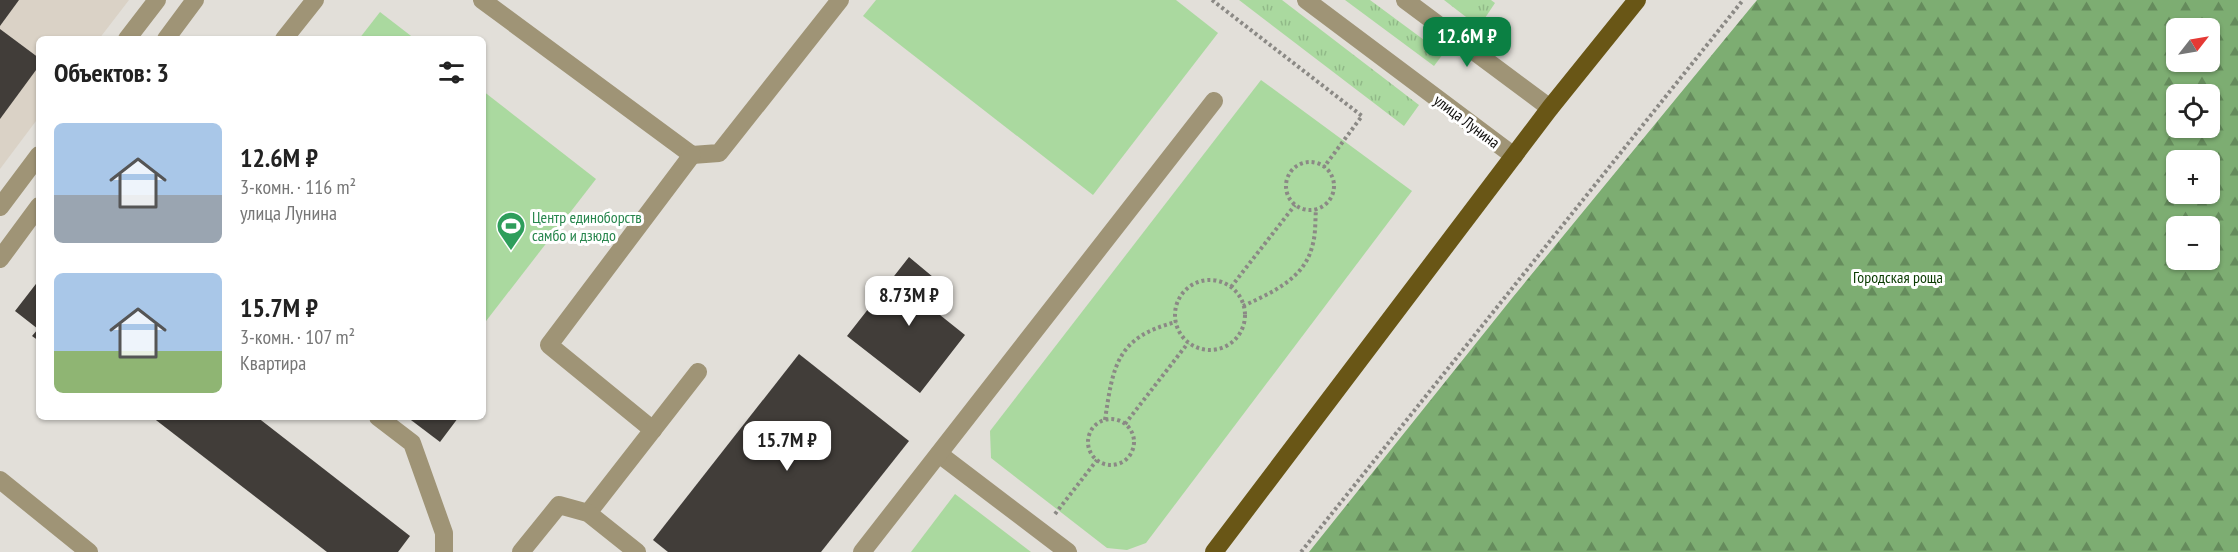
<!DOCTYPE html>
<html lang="ru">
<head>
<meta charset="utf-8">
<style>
  :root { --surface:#fff; --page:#f2f2f2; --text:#222; --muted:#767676; --accent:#0b8043 }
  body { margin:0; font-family:"PT Sans Narrow",sans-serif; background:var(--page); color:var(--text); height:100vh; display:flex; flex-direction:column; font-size:22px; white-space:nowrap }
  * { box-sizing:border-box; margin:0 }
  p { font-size:20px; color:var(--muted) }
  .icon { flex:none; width:33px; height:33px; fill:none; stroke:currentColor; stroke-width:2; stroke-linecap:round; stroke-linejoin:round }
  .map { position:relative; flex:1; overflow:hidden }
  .details { position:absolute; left:36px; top:36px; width:450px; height:384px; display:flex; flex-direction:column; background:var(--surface); border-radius:9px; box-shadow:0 2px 4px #0004 }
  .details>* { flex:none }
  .needle { width:39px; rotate:59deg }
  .fabs { position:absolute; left:2166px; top:18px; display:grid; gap:12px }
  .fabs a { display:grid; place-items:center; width:54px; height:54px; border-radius:9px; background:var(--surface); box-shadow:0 2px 4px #0004; font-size:30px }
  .price { position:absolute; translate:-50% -51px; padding:0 14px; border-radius:12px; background:#fff; color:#222; font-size:20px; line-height:39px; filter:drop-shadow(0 2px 3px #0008) }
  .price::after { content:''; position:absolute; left:50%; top:36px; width:18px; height:14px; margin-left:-9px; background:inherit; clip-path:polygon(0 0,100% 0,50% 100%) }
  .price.active { background:var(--accent); color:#fff }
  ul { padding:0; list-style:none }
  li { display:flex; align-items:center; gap:18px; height:150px; padding:0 18px }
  li span { display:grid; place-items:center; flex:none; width:168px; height:120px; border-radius:9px; color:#555 }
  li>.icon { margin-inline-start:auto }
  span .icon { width:72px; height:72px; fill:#fffc; stroke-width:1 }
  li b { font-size:26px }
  h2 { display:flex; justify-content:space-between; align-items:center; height:72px; padding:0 18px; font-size:26px }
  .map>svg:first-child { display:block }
</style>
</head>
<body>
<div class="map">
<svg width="2238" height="552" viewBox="0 0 2238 552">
  <defs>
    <pattern id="grass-tufts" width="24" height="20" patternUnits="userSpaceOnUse" patternTransform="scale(1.5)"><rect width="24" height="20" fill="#aad99f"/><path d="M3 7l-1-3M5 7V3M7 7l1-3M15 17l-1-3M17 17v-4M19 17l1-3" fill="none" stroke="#91b988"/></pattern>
    <pattern id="forest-firs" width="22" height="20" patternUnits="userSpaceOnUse" patternTransform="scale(1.5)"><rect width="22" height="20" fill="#7dad72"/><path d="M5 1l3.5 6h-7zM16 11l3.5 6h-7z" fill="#658b5c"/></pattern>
  </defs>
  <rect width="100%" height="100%" fill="#e2dfd9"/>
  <path fill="#dad2c6" d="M0,0H129L99,39H39V117L0,169Z"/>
  <g fill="url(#grass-tufts)">
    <path d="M1239,0H1282L1419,105L1404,126Z"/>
    <path d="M1345,0H1370L1443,54L1434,66Z"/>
    <path d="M1444,0H1491L1495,3L1479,27Z"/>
  </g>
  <path fill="url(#forest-firs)" fill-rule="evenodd" d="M1757,0H2238V552H1309L1513,297ZM2176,28H2210V62H2176ZM2176,94H2210V128H2176ZM2176,160H2210V194H2176ZM2176,226H2210V260H2176Z"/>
  <g fill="#aad99f">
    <path d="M876,0H1176L1218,33L1093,195L863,16Z"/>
    <path d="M380,12L415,39H359Z"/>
    <path d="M1261,80L1412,191L1146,543L1127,550L1107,548L991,458L990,431Z"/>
    <path d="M483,91L596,179L483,325Z"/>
    <path d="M955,494L1031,552H911Z"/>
  </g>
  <g fill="#413d39">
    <path d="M0,0H19L0,26Z"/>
    <path d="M0,29L39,58V66L0,119Z"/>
    <path d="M909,257L951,292L935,311L965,335L920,393L847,336Z"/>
    <path d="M39,280V341L32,336L38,329L15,311Z"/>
    <path d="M799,354L909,441L821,552H668L653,540Z"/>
    <path d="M152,417H257L410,536L398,552H327Z"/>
    <path d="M407,417H456L458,418L440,442Z"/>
  </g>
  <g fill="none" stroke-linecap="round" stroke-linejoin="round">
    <g stroke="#8b8985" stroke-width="4" stroke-dasharray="3 3" stroke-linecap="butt">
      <path d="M1212,0L1362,116L1324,167"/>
      <circle cx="1310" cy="186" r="24"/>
      <circle cx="1210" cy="315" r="35"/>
      <path d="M1231,287L1295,205"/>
      <path d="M1243,306C1271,293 1304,279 1312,247C1316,235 1315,221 1316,209"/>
      <circle cx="1111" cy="442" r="23"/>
      <path d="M1105,420C1113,365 1117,337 1176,322"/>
      <path d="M1125,424L1188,343"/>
      <path d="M1055,514L1097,460"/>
      <path d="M1301,552L1743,0"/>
    </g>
    <g stroke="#9f9476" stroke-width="18">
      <path d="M482,0L692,155L719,153L840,0"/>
      <path d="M1306,0L1514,156"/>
      <path d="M1405,0L1550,108"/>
      <path d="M127,39L157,0"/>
      <path d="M166,39L195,0"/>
      <path d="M284,39L315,0"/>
      <path d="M0,207L39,155"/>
      <path d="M0,259L39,206"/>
      <path d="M378,417L412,443L444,533V552"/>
      <path d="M653,430L549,345L692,155"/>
      <path d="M939,454L1068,552"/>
      <path d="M0,480L89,552"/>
      <path d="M588,513L698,372"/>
      <path d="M521,552L559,505L588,513L637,552"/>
      <path d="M862,552L1214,101"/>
    </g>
    <path stroke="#695616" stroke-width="18" d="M1214,552L1550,108L1637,0"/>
  </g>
  <defs>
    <g id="stadium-pin" transform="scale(1.5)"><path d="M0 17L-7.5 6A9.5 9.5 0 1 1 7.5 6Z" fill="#2e9e5b" stroke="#fff"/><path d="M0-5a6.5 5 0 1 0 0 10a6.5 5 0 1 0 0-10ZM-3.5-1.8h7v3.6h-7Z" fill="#fff"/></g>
  </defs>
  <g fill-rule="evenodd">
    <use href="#stadium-pin" x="511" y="226"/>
  </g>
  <g text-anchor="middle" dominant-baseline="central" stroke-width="6" stroke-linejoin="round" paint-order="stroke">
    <g font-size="16" fill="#100f0d" stroke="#fff">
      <text transform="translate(1467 121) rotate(37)">улица Лунина</text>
    </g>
    <g font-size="16" fill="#27864d" stroke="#fff" text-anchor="start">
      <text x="532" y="217">Центр единоборств<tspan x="532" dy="18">самбо и дзюдо</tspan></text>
    </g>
    <g font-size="16" fill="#093b00" stroke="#fff">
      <text x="1898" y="277">Городская роща</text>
    </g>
  </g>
</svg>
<div class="fabs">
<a><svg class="needle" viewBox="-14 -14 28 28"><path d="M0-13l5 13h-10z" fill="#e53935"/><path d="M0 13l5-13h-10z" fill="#767676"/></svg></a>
<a><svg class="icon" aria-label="locate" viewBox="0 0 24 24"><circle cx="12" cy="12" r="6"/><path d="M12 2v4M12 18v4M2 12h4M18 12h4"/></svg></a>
<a>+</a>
<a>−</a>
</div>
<b class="price active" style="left:1467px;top:68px">12.6M ₽</b>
<b class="price" style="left:909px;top:327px">8.73M ₽</b>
<b class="price" style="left:787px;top:472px">15.7M ₽</b>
<section class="details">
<h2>Объектов: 3<svg class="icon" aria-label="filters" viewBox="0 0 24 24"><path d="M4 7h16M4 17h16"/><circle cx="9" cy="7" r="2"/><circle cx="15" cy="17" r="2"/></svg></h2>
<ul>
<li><span style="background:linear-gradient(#a9c7e8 60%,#9aa5b1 0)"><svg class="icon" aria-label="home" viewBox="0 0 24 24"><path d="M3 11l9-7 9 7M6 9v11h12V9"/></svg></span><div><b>12.6M ₽</b><p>3-комн. · 116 m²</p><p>улица Лунина</p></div></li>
<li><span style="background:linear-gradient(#a9c7e8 65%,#8fb573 0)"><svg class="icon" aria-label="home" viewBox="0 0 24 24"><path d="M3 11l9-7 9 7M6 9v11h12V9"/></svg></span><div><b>15.7M ₽</b><p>3-комн. · 107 m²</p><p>Квартира</p></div></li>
</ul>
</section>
</div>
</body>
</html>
